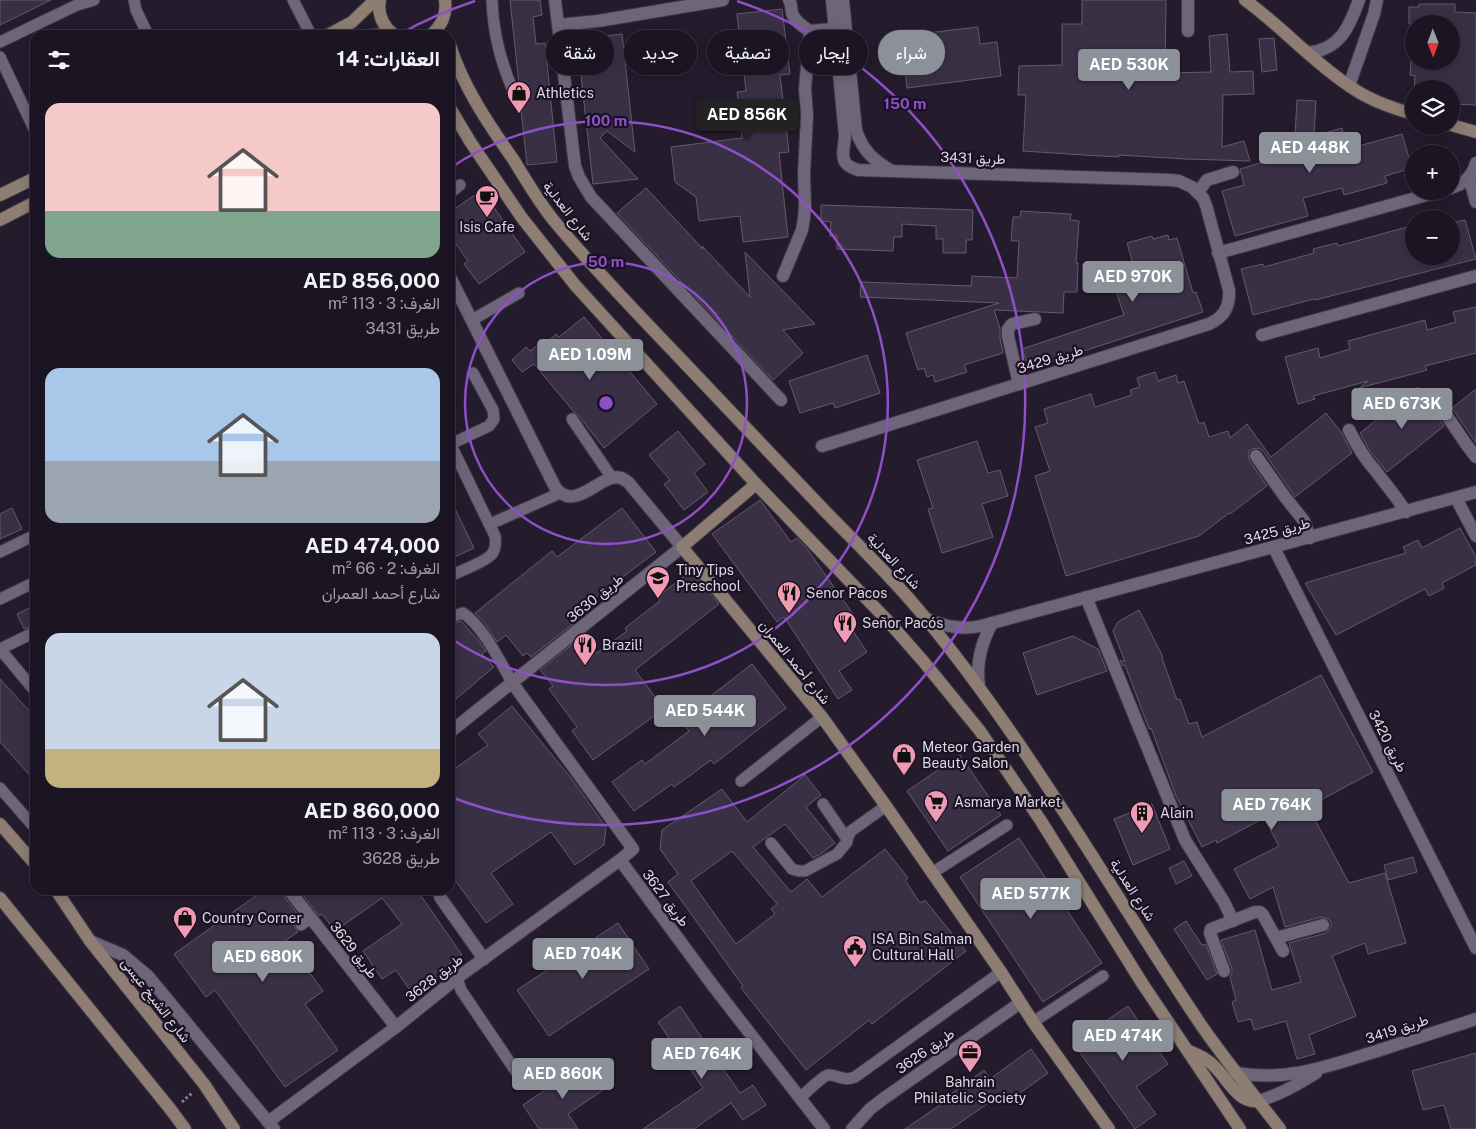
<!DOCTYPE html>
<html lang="ar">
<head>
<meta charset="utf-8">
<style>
  :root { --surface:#1b1422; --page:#28212f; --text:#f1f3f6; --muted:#a09ea5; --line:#393340; --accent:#8c9099 }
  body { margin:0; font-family:"Public Sans",Vazirmatn,sans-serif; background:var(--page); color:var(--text); direction:rtl; height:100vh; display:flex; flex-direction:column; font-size:19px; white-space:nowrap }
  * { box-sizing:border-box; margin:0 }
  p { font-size:16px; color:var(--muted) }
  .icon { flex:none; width:28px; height:28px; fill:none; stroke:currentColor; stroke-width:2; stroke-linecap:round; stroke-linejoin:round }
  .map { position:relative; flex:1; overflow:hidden; direction:ltr }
  .sheet { position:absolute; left:30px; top:30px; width:425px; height:865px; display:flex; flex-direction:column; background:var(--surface); border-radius:15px; box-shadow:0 2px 12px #0003,0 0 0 1px var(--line); direction:rtl }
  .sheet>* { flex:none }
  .hud { position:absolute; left:470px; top:30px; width:475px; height:45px; direction:rtl; display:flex; gap:10px }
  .needle { width:32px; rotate:179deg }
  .fabs { position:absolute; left:1405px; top:15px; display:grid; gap:10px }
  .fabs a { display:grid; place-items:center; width:55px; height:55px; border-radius:50%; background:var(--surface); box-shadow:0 2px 12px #0003,0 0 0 1px var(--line); font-size:25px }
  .price { position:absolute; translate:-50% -42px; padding:0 11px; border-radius:5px; background:var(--accent); color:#fff; font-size:16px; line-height:32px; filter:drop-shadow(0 1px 2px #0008) }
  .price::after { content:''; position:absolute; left:50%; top:30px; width:15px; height:11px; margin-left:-8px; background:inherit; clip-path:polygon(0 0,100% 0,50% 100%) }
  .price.on { background:#222; color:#fff }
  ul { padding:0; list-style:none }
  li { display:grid; align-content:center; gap:10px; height:265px; padding:0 15px }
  li span { display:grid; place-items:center; height:155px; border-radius:15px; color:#555 }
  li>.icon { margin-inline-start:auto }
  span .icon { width:90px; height:90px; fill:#fffc; stroke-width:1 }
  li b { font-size:21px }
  h2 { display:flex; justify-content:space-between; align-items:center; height:60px; padding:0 15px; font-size:21px }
  .chip { padding:0 18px; border-radius:22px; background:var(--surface); box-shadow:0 2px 12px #0003,0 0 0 1px var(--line); font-size:18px; line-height:45px }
  .chip.on { background:var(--accent); color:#fff }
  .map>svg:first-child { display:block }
</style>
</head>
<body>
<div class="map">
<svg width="1476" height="1129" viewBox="0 0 1476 1129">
  <rect width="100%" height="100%" fill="#241b2d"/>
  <g fill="#3a3046" stroke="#635a6e" fill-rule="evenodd">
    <path d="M0,0H51L0,25Z"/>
    <path d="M510,0H540L542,15L533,17L536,44L545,43L557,162L527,165L520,100L522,95L519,85Z"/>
    <path d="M1082,0H1166L1165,73L1211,72L1209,36L1227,34L1230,72L1253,71L1254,94L1223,95L1222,147L1244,141L1250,161L1186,159L1119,155V157L1084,155L1023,151L1026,95H1018L1019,66L1062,65V24H1082Z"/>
    <path d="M1419,4H1455V12L1476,13V105L1451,104V89H1414L1415,76L1410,75L1411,61H1451V24H1409V7H1419Z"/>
    <path d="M782,9L790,74L780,75L789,152L779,153L788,237L743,242L740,216L699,221L696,197L675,182L671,147L742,138L737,92L746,91L737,14Z"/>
    <path d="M978,27L980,44L997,42L1001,76L907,88L903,54L911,53L909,35Z"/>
    <path d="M622,34L635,152L607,131L600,138L638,179L593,184L577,39Z"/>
    <path d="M1274,38L1277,70L1262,72L1259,39Z"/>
    <path d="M1297,100L1316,101L1314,136L1342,128L1348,149L1402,134L1412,168L1385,176L1387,183L1344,195L1342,188L1303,198L1308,216L1235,236L1222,191L1244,185L1240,169L1294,153Z"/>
    <path d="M646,188L703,249L702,246L750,297L745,252L815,324L783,330L803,353L773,380L617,213Z"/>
    <path d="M482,190L525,252L479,284L464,264L468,261L450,236V212Z"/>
    <path d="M821,205L973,210L972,240H966V253H943V239H936V226L902,224V237H894L893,251L837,249V236H830L831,222L821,221Z"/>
    <path d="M1021,211L1071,214L1070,220L1079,221L1076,263H1078L1077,292H1064L1063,313L994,310L1000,328V338L1003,353L964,365L967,372L935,382L933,375L927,377L924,368L918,370L906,333L999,303L860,297L861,282L971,286L972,276L1017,278L1019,241H1011L1013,217H1020Z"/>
    <path d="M1465,220L1476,259L1315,300L1314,299L1253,315L1241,269L1263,264L1264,267L1314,253L1313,249L1337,243L1338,246L1414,225V256H1451V223Z"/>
    <path d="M1168,235L1169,240L1177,238L1193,293L1196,292L1203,312L1029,369L1022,349L1124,315L1115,288L1138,281L1127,243L1152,236L1153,239Z"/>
    <path d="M1476,307V353L1425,366L1427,370L1409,375L1359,388L1368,381L1313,396L1315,399L1298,404L1285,357L1318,348L1320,358L1350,349L1348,341L1425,320L1427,330L1456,322L1453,312Z"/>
    <path d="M584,317L657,404L604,448L578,415L574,412L534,364L522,372L512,360L526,347L530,351L543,341L545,344L556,334L559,337Z"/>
    <path d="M867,355L880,393L835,408L833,403L800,413L789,381Z"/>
    <path d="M1155,372L1158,381L1176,375L1178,383L1184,381L1199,424L1204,422L1209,437L1228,431L1230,438L1247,424L1271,457L1326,413L1341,432L1352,453L1295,497L1263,451L1259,448L1252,449L1248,453L1249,460L1267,486L1230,514L1229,513L1199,536L1066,576L1035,476L1050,471L1035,427L1048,423L1044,409L1091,394L1095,407L1132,395L1130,390L1140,387L1137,378Z"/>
    <path d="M1418,387L1433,406L1434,412L1444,426L1387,472L1370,451L1360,433Z"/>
    <path d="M1476,389V443L1452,408Z"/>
    <path d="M678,431L705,464L694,473L708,492L684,510L664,484L670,480L649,455Z"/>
    <path d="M977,441L988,473L1000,470L1008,496L982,504L993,537L942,553L928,509L933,508L917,460Z"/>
    <path d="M450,498L474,548L450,559Z"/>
    <path d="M760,500L791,542L797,538L808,550L855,617L847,622L867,652L839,671L852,690L838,699L784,617L777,622L712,534Z"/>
    <path d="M12,508L22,529L0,539V514Z"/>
    <path d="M622,508L656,552L592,600L569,620L573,624L531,657L527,653L523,656L506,635L497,642L484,622L475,613L552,551L557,557Z"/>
    <path d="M1460,528L1476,557V565L1442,583L1444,588L1429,596L1425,589L1336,635L1305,583L1406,553L1403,547L1418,540L1422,548Z"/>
    <path d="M691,571L719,604L635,670L664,709L593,760L572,731L577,727L549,689L553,686L540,670L583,636L597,653L627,631L625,628L660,601L657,597Z"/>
    <path d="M35,605V625L24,629L17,614Z"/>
    <path d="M1139,610L1163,657L1162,658L1177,700L1180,699L1189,724L1197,722L1202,737L1321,675L1373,772L1308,807L1349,883L1385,873L1406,943L1368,954L1365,943L1332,956L1356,1016L1309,1035L1315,1054L1297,1059L1286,1021L1254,1030L1251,1019L1238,1022L1232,1002L1236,1000L1230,977L1232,973V969L1221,940L1255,930L1272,990L1301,982L1289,943L1326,933L1331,927V922L1328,919L1321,917L1285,927L1273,887L1250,899L1234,869L1279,846L1264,818L1217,843L1216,840L1202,847L1176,796L1151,728L1149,729L1125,665L1123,666L1120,660L1125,662L1113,631L1118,622Z"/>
    <path d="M461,621L478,640L486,651L482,654L494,667L450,704V625Z"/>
    <path d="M1073,636L1098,649L1107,671L1037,695L1023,653Z"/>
    <path d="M752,664L786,708L714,764L711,760L674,787L672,784L634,811L612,782L642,760L645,764L689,731L680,720Z"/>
    <path d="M0,679L35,717V781L0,742Z"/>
    <path d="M512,706L571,778L606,827L604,845L575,865L551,832L491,873L513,904L486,923L450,873V772L488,745L478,734Z"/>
    <path d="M960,755L1001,815L948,851L907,791Z"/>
    <path d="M805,775L821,795L806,807L835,843L822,853L813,858L785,824L753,847L791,892L807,879L822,897L885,849L908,878L905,880L920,903L925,900L966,951L872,1024L869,1020L806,1070L741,988L743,986L668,882L678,874L660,849L662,830L722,789L747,822ZM732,851L777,904L771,909L775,914L736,944L691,881Z"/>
    <path d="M1152,804L1170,849L1133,865L1114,819Z"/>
    <path d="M1019,838L1102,963L1043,1002L960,877Z"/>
    <path d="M1413,857L1417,872L1388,880L1384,865Z"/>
    <path d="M1184,861L1192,876L1176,884L1169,868Z"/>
    <path d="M264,890H281L283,895L300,917L294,923V926L298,932L286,940L323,991L305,1004L338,1050L285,1087L215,990L206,997L174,954Z"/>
    <path d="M299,890H417L462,955L434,974L438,979L414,996L396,970L382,979L363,951L402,924L382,898L335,931L322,914L319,916Z"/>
    <path d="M1186,921L1202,945L1206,944L1217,974L1207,980L1174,929Z"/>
    <path d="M618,923L649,969L549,1036L517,990Z"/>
    <path d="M680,1006L740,1093L753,1085L766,1105L743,1120L731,1103L694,1129H643L703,1088L658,1022Z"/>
    <path d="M1128,1006L1140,1023L1129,1031L1142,1027L1168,1064L1136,1087L1156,1114L1135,1129L1073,1043Z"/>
    <path d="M1031,1049L1048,1073L1006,1103L1000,1095L951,1129H905L943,1103L941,1101L984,1070L990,1079Z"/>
    <path d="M1476,1053V1129H1451L1444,1105L1423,1110L1412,1071Z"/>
    <path d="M584,1063L603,1090L568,1114L578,1129H539L523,1105Z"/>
  </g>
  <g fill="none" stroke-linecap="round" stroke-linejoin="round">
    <g stroke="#3f3947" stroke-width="13">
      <g id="lane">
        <path d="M134,0L136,10L148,35"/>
        <path d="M293,0L311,35"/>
        <path d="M492,0C493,34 501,64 515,95"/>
        <path d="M0,42L77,5L94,0"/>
        <path d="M0,57L35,131"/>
        <path d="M450,193L460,185"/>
        <path d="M472,320L519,293"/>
        <path d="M572,419L612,478"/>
        <path d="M450,443L495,536C496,543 496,550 491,555C485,562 460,571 450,576"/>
        <path d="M451,444L489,426L494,419L493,410L473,373"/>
        <path d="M490,524L560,493"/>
        <path d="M0,552L35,535"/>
        <path d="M0,599L35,582"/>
        <path d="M450,617L463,613C483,626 501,663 513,684"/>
        <path d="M35,632L0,649L35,691"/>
        <path d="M741,781L822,717"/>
        <path d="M0,788L35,828"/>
        <path d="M823,804L847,839"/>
        <path d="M771,843L792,869L799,871H805L837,854L847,842V839L851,831L886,806"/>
        <path d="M932,873L1007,825"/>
        <path d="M301,925L310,918"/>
        <path d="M457,978L461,990L523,1082"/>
        <path d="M1033,1022L1103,976"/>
        <path d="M800,1098C806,1093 821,1077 828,1075C837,1074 842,1082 855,1077L1001,972"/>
      </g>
    </g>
    <g stroke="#3f3947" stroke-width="14">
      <g id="street">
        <path d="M555,0L575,166L579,177L591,197L781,400"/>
        <path d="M843,0L856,130C862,150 874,161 892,171"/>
        <path d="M558,25L598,21L723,0"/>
        <path d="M810,31L843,28"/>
        <path d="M1188,31V0"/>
        <path d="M1308,53C1340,49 1349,28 1359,0"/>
        <path d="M1349,86L1374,14L1377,0"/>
        <path d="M1469,177L1476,202"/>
        <path d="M1451,188C1463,185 1473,175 1476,163"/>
        <path d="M1198,192L1207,180L1233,172"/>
        <path d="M1218,253L1441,191"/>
        <path d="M783,276L802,230L804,218L805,206L804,174L807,115L805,89L810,31C803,27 795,22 792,13C791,8 792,5 789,0"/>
        <path d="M450,277L555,487C575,515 602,471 621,478C624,479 626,481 628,482L682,547L450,732"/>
        <path d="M1262,335L1476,276"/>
        <path d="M1019,384L1008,336V329L1012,324L1035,319"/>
        <path d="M1441,407L1466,444L1476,457"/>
        <path d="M1349,430C1356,444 1364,458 1375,470C1386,485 1396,496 1406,512"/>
        <path d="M822,446L1209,324C1224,317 1230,307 1229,290L1206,205L1203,198L1192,187L1179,181L1171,180L858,170C837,164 844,152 845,136L832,0"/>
        <path d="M1256,456L1285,497L1304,521L1310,538"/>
        <path d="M1456,498L1476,536"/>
        <path d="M1274,548L1476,948"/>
        <path d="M1086,597L1185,840L1224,902L1233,921"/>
        <path d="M927,619C945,627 962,630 981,626L1476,492"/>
        <path d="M513,684L633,849L620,860L714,987L824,1129"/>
        <path d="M979,686C976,663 981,644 992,623"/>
        <path d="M289,890L396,1027"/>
        <path d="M440,897L484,959"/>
        <path d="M1276,938L1323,925"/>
        <path d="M90,941L123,955L148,976L274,1129"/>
        <path d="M1224,971L1210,933L1211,929L1255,912H1260L1263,915L1283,951"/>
        <path d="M1235,1073C1288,1082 1328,1066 1377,1051C1410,1040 1443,1030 1476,1019"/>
        <path d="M1258,1101C1280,1095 1298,1084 1316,1073"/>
        <path d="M268,1122L396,1027L457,978L620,860"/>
        <path d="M852,1129L870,1109L883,1099L1020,1003"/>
      </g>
    </g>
    <g stroke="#3f3947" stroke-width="14">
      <g id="secondary">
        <path d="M380,0C377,15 383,26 394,35"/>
        <path d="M1245,0C1281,26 1311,60 1348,85C1367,99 1391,108 1414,114"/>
        <path d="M328,35L352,22L375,0"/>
        <path d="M372,35L393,34"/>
        <path d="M431,35C442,25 447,15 445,0"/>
        <path d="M450,45C462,85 489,125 513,159C526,180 539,203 555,222C593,268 635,311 676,354C725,406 774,458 823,509C858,545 895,580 927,620C1030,746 1110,889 1201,1025C1226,1061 1253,1094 1280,1129"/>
        <path d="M450,108L471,143L522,218L575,285L756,484L887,620L923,661L980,731L1041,821L1142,983L1240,1129"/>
        <path d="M1451,125L1476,132"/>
        <path d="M0,195L35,178"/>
        <path d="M0,220L35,202"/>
        <path d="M756,484L682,547L822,717L886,806L1001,972L1033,1022L1109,1129"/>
        <path d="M0,824L35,864"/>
        <path d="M56,890L90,941L204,1084L234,1129"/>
        <path d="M0,898L171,1110L185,1129"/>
        <path d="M1189,1051C1199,1055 1208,1059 1216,1068C1228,1080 1239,1104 1258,1101"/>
      </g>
    </g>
    <path stroke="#888190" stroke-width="3" stroke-dasharray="2.5 2.5" stroke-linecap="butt" d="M182,1102L192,1093"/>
    <use href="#lane" stroke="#6f657a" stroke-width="11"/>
    <use href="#street" stroke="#6f657a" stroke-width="12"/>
    <use href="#secondary" stroke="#8d7d73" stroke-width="12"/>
  </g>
  <g fill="none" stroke="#8f4fc7" stroke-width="2.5">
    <circle cx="606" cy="403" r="141"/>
    <path d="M450 168A282 282 0 1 1 450 638"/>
    <path d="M398 35A423 423 0 0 1 475 1M737 1A423 423 0 1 1 451 797"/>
  </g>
  <defs>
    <g id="shop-pin" transform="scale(1.25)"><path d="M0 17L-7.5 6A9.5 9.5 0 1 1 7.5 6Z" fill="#f19ab3" stroke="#1a1223"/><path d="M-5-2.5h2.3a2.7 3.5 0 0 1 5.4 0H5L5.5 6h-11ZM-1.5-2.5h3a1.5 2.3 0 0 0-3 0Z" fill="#111"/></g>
    <g id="cafe-pin" transform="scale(1.25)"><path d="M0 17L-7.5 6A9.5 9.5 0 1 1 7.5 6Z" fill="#f19ab3" stroke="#1a1223"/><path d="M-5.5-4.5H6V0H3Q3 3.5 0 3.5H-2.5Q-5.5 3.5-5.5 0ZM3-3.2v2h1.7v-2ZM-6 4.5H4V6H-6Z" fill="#111"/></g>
    <g id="school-pin" transform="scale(1.25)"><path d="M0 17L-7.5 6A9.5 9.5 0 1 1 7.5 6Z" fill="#f19ab3" stroke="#1a1223"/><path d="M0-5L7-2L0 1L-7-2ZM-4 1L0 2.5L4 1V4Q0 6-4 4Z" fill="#111"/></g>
    <g id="restaurant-pin" transform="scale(1.25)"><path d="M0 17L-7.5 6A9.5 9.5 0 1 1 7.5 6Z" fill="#f19ab3" stroke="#1a1223"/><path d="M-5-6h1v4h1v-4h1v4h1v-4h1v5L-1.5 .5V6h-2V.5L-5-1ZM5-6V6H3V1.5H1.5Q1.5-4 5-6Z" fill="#111"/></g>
    <g id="supermarket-pin" transform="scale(1.25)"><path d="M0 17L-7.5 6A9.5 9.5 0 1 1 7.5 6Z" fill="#f19ab3" stroke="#1a1223"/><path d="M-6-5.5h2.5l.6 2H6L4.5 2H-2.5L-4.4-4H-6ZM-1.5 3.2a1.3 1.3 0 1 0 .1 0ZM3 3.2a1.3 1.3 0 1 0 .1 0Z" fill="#111"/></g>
    <g id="building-pin" transform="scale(1.25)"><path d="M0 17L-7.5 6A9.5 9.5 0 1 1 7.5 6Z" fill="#f19ab3" stroke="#1a1223"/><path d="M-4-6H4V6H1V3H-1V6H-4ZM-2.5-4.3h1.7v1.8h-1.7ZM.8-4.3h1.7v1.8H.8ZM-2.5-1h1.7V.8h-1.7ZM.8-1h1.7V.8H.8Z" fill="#111"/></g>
    <g id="civic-pin" transform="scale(1.25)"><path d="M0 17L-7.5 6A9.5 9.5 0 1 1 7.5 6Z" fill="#f19ab3" stroke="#1a1223"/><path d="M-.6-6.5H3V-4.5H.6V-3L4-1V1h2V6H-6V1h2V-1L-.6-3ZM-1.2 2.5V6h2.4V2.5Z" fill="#111"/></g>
    <g id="office-pin" transform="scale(1.25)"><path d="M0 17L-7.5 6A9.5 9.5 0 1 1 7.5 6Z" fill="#f19ab3" stroke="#1a1223"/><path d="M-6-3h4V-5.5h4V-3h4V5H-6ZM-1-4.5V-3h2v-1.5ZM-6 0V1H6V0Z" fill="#111"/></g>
  </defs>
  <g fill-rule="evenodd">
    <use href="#shop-pin" x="519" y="93"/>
    <use href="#cafe-pin" x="487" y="197"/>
    <use href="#school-pin" x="658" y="578"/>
    <use href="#restaurant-pin" x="789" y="593"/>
    <use href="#restaurant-pin" x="845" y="623"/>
    <use href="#restaurant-pin" x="585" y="645"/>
    <use href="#shop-pin" x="904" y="755"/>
    <use href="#supermarket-pin" x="936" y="802"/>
    <use href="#building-pin" x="1142" y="813"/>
    <use href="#shop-pin" x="185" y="918"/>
    <use href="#civic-pin" x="855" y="947"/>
    <use href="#office-pin" x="970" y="1052"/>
  </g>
  <g text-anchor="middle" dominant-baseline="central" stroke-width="4.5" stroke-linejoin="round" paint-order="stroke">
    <g font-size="14" fill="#ded9e5" stroke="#1a1223" text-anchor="start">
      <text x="536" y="93">Athletics</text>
      <text x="487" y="227" text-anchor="middle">Isis Cafe</text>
      <text x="676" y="570">Tiny Tips<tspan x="676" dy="16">Preschool</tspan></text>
      <text x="806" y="593">Senor Pacos</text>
      <text x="862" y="623">Señor Pacós</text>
      <text x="602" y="645">Brazil!</text>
      <text x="922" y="747">Meteor Garden<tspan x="922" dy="16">Beauty Salon</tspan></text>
      <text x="954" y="802">Asmarya Market</text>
      <text x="1160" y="813">Alain</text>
      <text x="202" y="918">Country Corner</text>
      <text x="872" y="939">ISA Bin Salman<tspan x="872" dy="16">Cultural Hall</tspan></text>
      <text x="970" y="1082" text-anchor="middle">Bahrain<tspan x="970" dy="16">Philatelic Society</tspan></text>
    </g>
    <g font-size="14" fill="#ded9e5" stroke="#1a1223">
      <text transform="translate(973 158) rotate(2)">طريق 3431</text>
      <text transform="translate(568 211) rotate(52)">شارع العدلية</text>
      <text transform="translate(1050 359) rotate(-17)">طريق 3429</text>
      <text transform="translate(1277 531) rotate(-15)">طريق 3425</text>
      <text transform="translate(894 561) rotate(47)">شارع العدلية</text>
      <text transform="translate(595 598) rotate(-39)">طريق 3630</text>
      <text transform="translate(795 662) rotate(51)">شارع أحمد العمران</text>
      <text transform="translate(1388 741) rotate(63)">طريق 3420</text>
      <text transform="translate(1133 890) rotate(57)">شارع العدلية</text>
      <text transform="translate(666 898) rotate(53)">طريق 3627</text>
      <text transform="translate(354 950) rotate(52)">طريق 3629</text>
      <text transform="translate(434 978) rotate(-38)">طريق 3628</text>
      <text transform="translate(156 1000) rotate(52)">شارع الشيخ عيسى</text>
      <text transform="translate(1397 1029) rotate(-18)">طريق 3419</text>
      <text transform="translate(925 1051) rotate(-35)">طريق 3626</text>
    </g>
  </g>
  <circle cx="606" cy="403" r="8" fill="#8f4fc7" stroke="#1a1223" stroke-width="2.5"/>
  <g font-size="15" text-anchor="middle" font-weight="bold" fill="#8f4fc7" stroke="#1a1223" stroke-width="4.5" stroke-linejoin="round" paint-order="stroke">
    <text x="905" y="109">150 m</text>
    <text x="606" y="126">100 m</text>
    <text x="606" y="267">50 m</text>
  </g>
</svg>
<div class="fabs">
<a><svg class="needle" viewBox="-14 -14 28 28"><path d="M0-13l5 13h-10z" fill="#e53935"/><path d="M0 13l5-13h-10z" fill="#a09ea5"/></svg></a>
<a><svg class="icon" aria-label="layers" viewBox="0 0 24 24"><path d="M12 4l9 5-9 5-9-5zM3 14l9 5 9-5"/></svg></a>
<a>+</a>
<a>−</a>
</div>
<b class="price" style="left:1129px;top:91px">AED 530K</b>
<b class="price on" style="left:747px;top:141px">AED 856K</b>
<b class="price" style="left:1310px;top:174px">AED 448K</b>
<b class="price" style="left:1133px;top:303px">AED 970K</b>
<b class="price" style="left:590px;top:381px">AED 1.09M</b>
<b class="price" style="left:1402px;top:430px">AED 673K</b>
<b class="price" style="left:705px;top:737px">AED 544K</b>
<b class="price" style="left:1272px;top:831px">AED 764K</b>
<b class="price" style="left:1031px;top:920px">AED 577K</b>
<b class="price" style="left:583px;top:980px">AED 704K</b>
<b class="price" style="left:263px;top:983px">AED 680K</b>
<b class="price" style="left:1123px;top:1062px">AED 474K</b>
<b class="price" style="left:702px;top:1080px">AED 764K</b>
<b class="price" style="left:563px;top:1100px">AED 860K</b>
<div class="hud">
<a class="chip on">شراء</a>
<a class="chip">إيجار</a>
<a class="chip">تصفية</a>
<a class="chip">جديد</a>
<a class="chip">شقة</a>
</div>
<section class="sheet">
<h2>العقارات: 14<svg class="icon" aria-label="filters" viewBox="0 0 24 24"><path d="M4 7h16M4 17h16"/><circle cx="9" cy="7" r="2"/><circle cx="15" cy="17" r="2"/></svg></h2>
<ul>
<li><span style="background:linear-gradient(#f6c9c9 70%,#7fa58c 0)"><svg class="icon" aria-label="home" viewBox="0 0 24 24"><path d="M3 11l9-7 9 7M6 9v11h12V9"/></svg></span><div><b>AED 856,000</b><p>الغرف: 3 · 113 m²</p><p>طريق 3431</p></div></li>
<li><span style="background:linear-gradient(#a9c7e8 60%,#9aa5b1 0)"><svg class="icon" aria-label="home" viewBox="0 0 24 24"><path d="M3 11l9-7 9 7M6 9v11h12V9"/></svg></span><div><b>AED 474,000</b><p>الغرف: 2 · 66 m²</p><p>شارع أحمد العمران</p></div></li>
<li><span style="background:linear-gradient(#c9d6e8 75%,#c2b280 0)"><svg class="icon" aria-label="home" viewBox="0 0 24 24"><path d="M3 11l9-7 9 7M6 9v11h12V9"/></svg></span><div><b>AED 860,000</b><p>الغرف: 3 · 113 m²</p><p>طريق 3628</p></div></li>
</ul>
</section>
</div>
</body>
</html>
